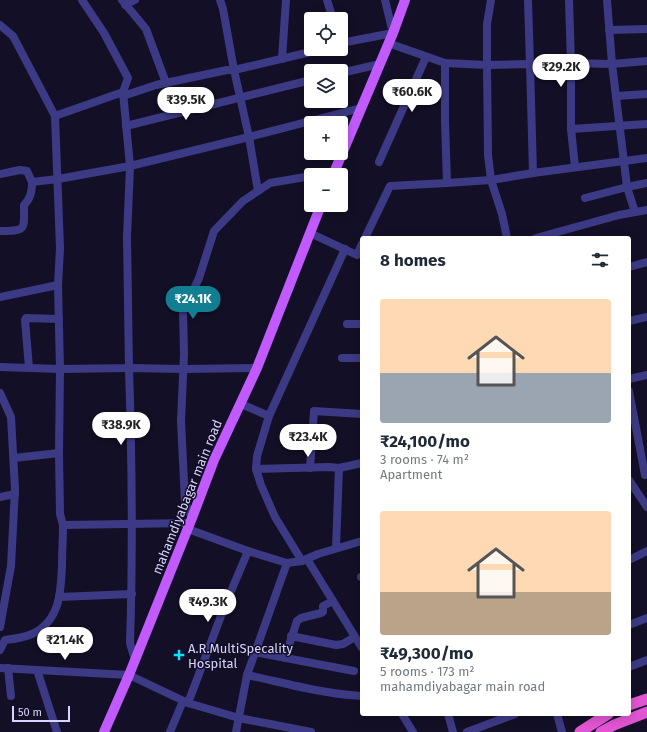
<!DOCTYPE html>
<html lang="en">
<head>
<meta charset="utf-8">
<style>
  :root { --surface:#fff; --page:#f2f2f3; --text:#1f2937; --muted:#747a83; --accent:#117e91 }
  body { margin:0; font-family:"Fira Sans",sans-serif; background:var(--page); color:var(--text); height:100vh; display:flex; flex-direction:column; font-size:15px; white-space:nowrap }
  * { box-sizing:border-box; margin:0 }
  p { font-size:13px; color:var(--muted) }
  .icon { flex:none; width:22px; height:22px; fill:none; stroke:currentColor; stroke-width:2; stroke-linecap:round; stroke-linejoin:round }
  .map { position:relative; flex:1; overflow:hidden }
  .drawer { position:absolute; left:360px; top:236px; width:271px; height:480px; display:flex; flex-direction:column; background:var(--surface); border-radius:4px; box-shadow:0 2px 10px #0003 }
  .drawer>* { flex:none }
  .tools { position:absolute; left:304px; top:12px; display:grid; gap:8px }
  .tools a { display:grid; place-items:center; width:44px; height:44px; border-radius:4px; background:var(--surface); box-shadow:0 2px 10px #0003; font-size:20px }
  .scale { position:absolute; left:12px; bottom:10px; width:58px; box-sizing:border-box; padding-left:4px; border:2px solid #d9d4ff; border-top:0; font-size:11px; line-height:14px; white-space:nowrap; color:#d9d4ff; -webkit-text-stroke:3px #130f26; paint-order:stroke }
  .price { position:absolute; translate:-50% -34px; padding:0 9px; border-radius:14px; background:#fff; color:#222; font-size:13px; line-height:26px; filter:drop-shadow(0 1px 2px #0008) }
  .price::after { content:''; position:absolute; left:50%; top:24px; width:12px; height:9px; margin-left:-6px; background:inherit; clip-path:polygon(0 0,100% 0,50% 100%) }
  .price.selected { background:var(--accent); color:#fff }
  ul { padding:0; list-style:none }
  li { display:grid; align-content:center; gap:8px; height:212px; padding:0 20px }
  li span { display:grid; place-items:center; height:124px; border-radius:4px; color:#555 }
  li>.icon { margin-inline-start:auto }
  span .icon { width:72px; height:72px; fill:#fffc; stroke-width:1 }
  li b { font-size:17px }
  h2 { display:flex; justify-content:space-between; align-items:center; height:48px; padding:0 20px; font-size:17px }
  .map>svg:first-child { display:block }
</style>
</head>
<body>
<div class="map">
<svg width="647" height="732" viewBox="0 0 647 732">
  <rect width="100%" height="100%" fill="#130f26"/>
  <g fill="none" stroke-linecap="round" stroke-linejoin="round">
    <g stroke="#3d3a85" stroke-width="8">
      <path d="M122,0L146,29L166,83"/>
      <path d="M327,0L333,19"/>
      <path d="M491,0L487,24V65L530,64L533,173L647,158"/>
      <path d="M528,0L530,64L571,63L569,0"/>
      <path d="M125,5L135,0"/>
      <path d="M0,25L13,36L55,116L60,248L58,285L60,369L59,453L60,514L63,525"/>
      <path d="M609,30L647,29"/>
      <path d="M341,43L393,33L385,0"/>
      <path d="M388,43L445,63L487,65L488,155L491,180L502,214L507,238"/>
      <path d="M282,59L286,0"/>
      <path d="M341,73L380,64"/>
      <path d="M123,96L156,85L227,70H234L323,49"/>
      <path d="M616,96L647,94"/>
      <path d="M55,116L123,92L128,78L104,33L82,0"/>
      <path d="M126,126L311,80"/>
      <path d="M571,129L647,124"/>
      <path d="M379,162L426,57"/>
      <path d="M575,167L571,129V63L612,64L607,0"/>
      <path d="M0,174L20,170L27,171L32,182"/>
      <path d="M318,175L334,172"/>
      <path d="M447,183L491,180L533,173"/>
      <path d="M258,191L249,137L361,108"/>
      <path d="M585,198L627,187L647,183"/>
      <path d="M635,212L627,187L612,64L647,61"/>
      <path d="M0,231C27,231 24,230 24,205C31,198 32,191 32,182L58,179L130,166L123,92"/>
      <path d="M310,233L357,255L362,244"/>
      <path d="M365,238L390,186L447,183L445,121V63"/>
      <path d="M536,238L619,215L647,210"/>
      <path d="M629,267L647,262"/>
      <path d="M0,297L58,285"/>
      <path d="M629,321L647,317"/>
      <path d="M347,324H362"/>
      <path d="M342,358H362"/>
      <path d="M0,367L60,369L129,368L127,237L130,166L249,137L234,70L223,9L220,0"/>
      <path d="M29,368L25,320L26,318L59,319"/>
      <path d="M629,379L647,375"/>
      <path d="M629,391L645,475"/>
      <path d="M0,393L11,417L15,489L11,566L0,627"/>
      <path d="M241,404L269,416L257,456L256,469L261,485L275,517L302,561"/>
      <path d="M269,416L345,249"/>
      <path d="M14,458L59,453"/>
      <path d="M310,468L314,411L362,414"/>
      <path d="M256,469L329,467L339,468L362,463"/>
      <path d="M629,480L647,507"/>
      <path d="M0,497L15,494"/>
      <path d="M192,518L185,502L181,421L184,354L183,312L199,278L214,231L243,201L270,183L311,176"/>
      <path d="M188,529L248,551L287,563L302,561L318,554L362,541"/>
      <path d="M336,548L339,468"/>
      <path d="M307,559L362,648"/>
      <path d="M629,560L647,551"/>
      <path d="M361,577H362"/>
      <path d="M59,597L132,594"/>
      <path d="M629,625L647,618"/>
      <path d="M291,636L336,645L343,644L355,637"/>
      <path d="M0,650L5,640C14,639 23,638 32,634C60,621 61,592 62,565C62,552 63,539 63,525L190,523"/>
      <path d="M254,652L354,671"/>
      <path d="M285,658L297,621L301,618L321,613L323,612V606L333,601"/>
      <path d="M135,660L130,643C133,552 132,460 129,368L183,369L257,368"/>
      <path d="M629,667L647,660"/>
      <path d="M0,668L129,675L188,703L239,718L311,732"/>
      <path d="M8,668L11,696"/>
      <path d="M37,670L57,732"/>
      <path d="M247,675C285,683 323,694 362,696"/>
      <path d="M188,703L224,608L248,551"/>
      <path d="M402,714L413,732"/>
      <path d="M448,714L453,732"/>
      <path d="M557,714L562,732"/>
      <path d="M170,732L183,701"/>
      <path d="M236,732L247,675L287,563"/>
      <path d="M467,732L515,714"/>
    </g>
    <g stroke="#c25bff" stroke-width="10">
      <path d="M333,175L393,33L405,0"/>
      <path d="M104,732L129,675L192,518L214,460L257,368L321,205"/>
    </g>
    <g stroke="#e055d1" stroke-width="11">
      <path d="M629,705L647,699"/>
      <path d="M580,732L608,714"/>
      <path d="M601,732L614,725L647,712"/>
    </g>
  </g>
  <path fill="#00e5ff" stroke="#130f26" stroke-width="1.5" d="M177 649h4v4h4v4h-4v4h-4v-4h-4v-4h4z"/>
  <g text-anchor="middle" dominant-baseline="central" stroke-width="3" stroke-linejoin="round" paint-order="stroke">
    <g font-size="13" fill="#d9d4ff" stroke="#130f26">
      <text transform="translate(187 497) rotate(-68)">mahamdiyabagar main road</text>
    </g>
    <g font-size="13" fill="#d9d4ff" stroke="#130f26" text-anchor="start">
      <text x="188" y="648">A.R.MultiSpecality<tspan x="188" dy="15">Hospital</tspan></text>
    </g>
  </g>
</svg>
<div class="tools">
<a><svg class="icon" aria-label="locate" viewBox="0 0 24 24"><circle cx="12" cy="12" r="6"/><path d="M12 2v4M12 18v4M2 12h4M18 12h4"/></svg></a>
<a><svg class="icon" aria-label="layers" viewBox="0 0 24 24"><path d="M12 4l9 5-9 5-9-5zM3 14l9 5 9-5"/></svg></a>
<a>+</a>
<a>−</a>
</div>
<div class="scale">50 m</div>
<b class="price" style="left:561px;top:88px">₹29.2K</b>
<b class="price" style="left:412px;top:113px">₹60.6K</b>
<b class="price" style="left:186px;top:121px">₹39.5K</b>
<b class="price selected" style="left:193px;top:320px">₹24.1K</b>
<b class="price" style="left:121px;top:446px">₹38.9K</b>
<b class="price" style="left:308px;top:458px">₹23.4K</b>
<b class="price" style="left:208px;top:623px">₹49.3K</b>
<b class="price" style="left:65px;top:661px">₹21.4K</b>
<section class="drawer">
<h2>8 homes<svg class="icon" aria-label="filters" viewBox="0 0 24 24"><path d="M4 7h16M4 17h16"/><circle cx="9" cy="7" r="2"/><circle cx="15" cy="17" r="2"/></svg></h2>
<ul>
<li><span style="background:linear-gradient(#ffd9b3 60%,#9aa5b1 0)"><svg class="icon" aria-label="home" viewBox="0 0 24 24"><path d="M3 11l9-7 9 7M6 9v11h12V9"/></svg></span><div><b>₹24,100/mo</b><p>3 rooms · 74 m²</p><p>Apartment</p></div></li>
<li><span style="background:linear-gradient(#ffd9b3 65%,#b9a48a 0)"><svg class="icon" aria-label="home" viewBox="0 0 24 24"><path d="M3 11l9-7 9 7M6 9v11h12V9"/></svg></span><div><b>₹49,300/mo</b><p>5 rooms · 173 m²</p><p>mahamdiyabagar main road</p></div></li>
</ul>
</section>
</div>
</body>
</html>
